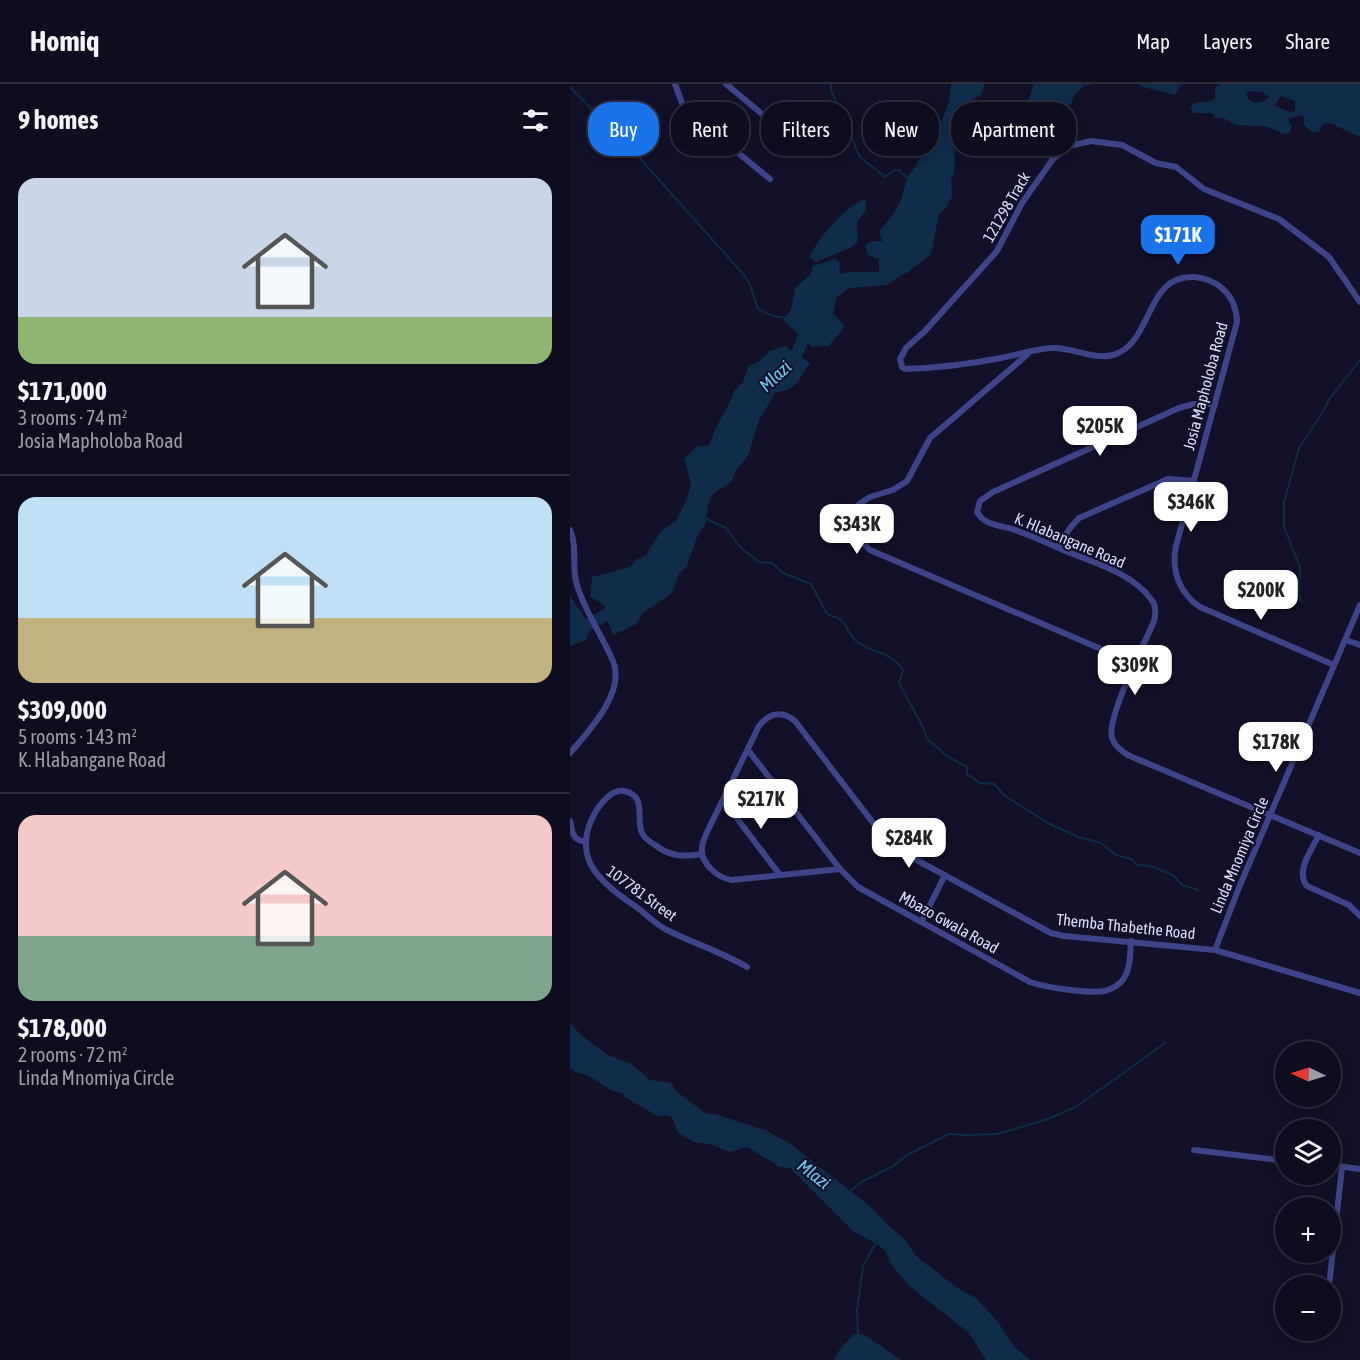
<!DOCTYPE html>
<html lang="en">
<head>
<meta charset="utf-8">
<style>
  :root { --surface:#0e0d1f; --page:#1c1b2c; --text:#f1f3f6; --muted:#9b9ca4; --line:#2e2d3d; --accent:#1a73e8 }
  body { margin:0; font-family:"Asap Condensed",sans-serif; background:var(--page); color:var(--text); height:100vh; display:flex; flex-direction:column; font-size:22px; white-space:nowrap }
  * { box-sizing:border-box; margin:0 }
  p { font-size:20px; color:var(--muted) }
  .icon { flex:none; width:33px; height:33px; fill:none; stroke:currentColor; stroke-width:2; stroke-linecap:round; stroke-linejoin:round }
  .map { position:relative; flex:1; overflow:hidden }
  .drawer { display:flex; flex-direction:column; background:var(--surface); width:570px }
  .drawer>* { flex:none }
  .guide { position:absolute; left:18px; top:18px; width:570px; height:54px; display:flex; gap:12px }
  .needle { width:39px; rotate:274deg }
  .controls { position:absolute; left:705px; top:957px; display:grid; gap:12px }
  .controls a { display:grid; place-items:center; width:66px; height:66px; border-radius:50%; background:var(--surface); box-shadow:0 3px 15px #0003,0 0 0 2px var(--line); font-size:30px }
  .price { position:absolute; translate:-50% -51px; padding:0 14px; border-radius:12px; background:#fff; color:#222; font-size:20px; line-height:39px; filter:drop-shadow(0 2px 3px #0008) }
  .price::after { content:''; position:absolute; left:50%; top:36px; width:18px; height:14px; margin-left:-9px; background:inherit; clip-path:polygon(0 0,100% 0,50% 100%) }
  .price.selected { background:var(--accent); color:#fff }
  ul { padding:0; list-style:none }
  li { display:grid; align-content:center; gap:12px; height:318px; padding:0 18px }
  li+li { border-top:2px solid var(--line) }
  li span { display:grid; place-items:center; height:186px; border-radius:18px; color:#555 }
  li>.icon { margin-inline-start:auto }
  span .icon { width:108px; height:108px; fill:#fffc; stroke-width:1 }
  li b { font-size:26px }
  h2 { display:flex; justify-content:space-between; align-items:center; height:72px; padding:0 18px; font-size:26px }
  .tag { padding:0 21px; border-radius:24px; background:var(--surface); box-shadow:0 3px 15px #0003,0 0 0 2px var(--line); font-size:21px; line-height:54px }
  .tag.selected { background:var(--accent); color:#fff }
  header { display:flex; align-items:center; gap:36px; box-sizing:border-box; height:84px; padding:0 30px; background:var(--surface); border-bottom:2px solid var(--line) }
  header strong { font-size:28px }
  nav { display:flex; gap:33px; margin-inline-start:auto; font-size:21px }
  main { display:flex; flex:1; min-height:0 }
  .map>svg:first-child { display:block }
</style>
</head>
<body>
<header>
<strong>Homiq</strong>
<nav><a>Map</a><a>Layers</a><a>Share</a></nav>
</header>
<main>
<section class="drawer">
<h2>9 homes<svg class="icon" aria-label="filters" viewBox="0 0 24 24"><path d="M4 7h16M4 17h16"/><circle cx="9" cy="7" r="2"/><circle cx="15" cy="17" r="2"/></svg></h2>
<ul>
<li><span style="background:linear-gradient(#c9d6e8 75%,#8fb573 0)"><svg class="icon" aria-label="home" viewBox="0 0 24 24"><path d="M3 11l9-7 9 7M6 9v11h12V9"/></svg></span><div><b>$171,000</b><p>3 rooms · 74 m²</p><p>Josia Mapholoba Road</p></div></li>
<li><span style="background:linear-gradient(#bfe0f5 65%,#c2b280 0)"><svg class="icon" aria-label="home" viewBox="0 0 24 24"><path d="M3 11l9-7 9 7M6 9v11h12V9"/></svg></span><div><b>$309,000</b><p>5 rooms · 143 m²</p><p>K. Hlabangane Road</p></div></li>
<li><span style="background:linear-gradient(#f6c9c9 65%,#7fa58c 0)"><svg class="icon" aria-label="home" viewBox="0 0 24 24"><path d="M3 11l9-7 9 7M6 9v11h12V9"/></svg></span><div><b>$178,000</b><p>2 rooms · 72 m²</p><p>Linda Mnomiya Circle</p></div></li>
</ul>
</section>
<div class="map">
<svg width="790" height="1276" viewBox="0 0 790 1276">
  <rect width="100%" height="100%" fill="#131129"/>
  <g fill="#0f2c4b" fill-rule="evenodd">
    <path d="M381,0H415L411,11L396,19L392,27L388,42L390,51L385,65L384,89L381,95L382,112L377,123L369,130L361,170L338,188L316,201L280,204L267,213L263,230L275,242L259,262L242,263L213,236L221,226L225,204L241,190L243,182L265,175L270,179L269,190L279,188H309V175L297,171L295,161L302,157H313L309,148L322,132L331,116L338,91L346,82L352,68L368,47L379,17Z"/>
    <path d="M464,0H524L514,2L505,10L500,22L475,48L469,53H462L455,24Z"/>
    <path d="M568,0H614L610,2L605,11L573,3Z"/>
    <path d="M651,0H790V53L760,39L754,40L748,48H742L734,41L733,31L719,34V39L722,42L720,49L714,50L695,42L666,41L653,34H645L642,29H624L620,25L624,19L641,17L645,14V4ZM678,7L692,8L700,13C691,19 682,23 676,11ZM712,12L725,17V27L720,28L705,22L709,14Z"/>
    <path d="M296,115V126L287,138L288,158L280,164L246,178L239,173C249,154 276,121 296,115Z"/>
    <path d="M214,262L240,279C229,295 226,307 206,308L189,336L178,372L166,387L161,398L142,411L138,421L136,439L128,450L117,482L109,490L102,509L73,529L66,540L43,551L38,537L35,522L20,512L22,493L60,483L67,475L76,471L91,447L106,437L117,415L121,398L114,375L126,363L139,361L148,339L160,319L164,307L173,298L179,281L187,279L200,267Z"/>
    <path d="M0,512L21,543L16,556L0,562Z"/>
    <path d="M0,939L11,951L38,971L62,980L80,996L101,999L106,1007L135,1029L148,1031L195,1046L219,1059L301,1123L321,1144L334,1154L345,1171L386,1203L406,1214L428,1238L445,1264L461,1276H416L399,1249L338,1201L322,1181L316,1168L309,1161L284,1148L220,1084L210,1083L177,1063L160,1068L140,1060L124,1058L108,1049L102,1033L95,1031L88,1033L55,1013L52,1009C40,1008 32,999 22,994C14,989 6,990 0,984Z"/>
    <path d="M284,1250H293L331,1276H264L270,1265Z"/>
  </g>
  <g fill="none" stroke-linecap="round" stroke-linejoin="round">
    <g stroke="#0f2c4b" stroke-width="2">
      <path d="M261,0V6L290,73L315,93L323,87L329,86L338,95"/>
      <path d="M0,3L66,70L174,191L180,201L188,225L203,232L217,234"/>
      <path d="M134,434L156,444L170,463L189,478L202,479L213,489L241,500L257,530C261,532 268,533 271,536C277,540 279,551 285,556C301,570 320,566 333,586L329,599L354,645L357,655L377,672L397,683V690L410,699L424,700L435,712L478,739L508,753L531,759L546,771L561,775L567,781L580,782L603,791L612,801L628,806"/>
      <path d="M731,518L729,507L730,483L714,443V418L729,364L749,334L760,314L790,276"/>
      <path d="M279,1108L290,1099L323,1082L337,1071L379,1050L397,1051L427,1050L475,1036L506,1023L595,959"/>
      <path d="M288,1252L287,1227L293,1182L307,1157"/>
    </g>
    <g stroke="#0f2c4b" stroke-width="12">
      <path d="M216,280L226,272L238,242"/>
      <path d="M0,550L49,524"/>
    </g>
    <g stroke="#3e4487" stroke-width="6">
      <path d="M105,0L112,19L123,32L200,95"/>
      <path d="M156,0L228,60"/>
      <path d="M458,270L360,354L337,397L323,406L300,413L289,420L285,427L284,440L290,456L300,466L566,580"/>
      <path d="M645,320H624L609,324L423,408L410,417L407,428C414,441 429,441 442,445C460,451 477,459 493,466C522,478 561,488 581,515C586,521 586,529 584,537C575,559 536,634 542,654C548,670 566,674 579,680L790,769"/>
      <path d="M0,446C8,463 1,483 7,501C15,528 32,551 43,577C56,608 19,647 0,669"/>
      <path d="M487,463L501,443L509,434L598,395L624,397"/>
      <path d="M776,556L790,561"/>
      <path d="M764,581L630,523C609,509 601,486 606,462L667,238C667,226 662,213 653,205C644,197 636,194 624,193C575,190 583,260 543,271C523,276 504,264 484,264C467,264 448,271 431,274C400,280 367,284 335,285L332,283L330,275L336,264L355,247L427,167L452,119L483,75L499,62L521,57L552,61L586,79L606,83L634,105L709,135L759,173L790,218"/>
      <path d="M178,666L270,785L288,803L460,898C474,903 520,910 535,907C542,905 550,901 554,894C561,883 560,869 561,857"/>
      <path d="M153,716L210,791"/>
      <path d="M0,737C2,745 2,756 13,757"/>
      <path d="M749,751C742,765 725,787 737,802L779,821L790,832"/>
      <path d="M132,770C113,773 101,773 85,761C80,758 75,755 72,749C65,734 78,712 54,707C42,705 32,718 26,727C0,772 28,797 62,820C73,827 83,838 95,845C122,859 152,868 177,883"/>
      <path d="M270,785L162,796C147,794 130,779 132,763C133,756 136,750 139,744L189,642C199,629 212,626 225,637L317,757L332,768L481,849L494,852L645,866L790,909"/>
      <path d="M352,837L375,791"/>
      <path d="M645,866L670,801L790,521"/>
      <path d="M624,1066L716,1077"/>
      <path d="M760,1081L790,1085"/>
      <path d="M759,1202L772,1083"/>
    </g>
  </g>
  <g text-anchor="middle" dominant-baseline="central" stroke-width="4.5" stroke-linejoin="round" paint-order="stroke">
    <g font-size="16" fill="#dbdbfe" stroke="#131129">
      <text transform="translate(436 123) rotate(-60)">121298 Track</text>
      <text transform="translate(635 302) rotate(-75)">Josia Mapholoba Road</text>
      <text transform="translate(500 456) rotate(23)">K. Hlabangane Road</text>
      <text transform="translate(669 771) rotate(-67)">Linda Mnomiya Circle</text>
      <text transform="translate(72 809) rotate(36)">107781 Street</text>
      <text transform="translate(379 838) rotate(29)">Mbazo Gwala Road</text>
      <text transform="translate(556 842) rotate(6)">Themba Thabethe Road</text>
    </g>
    <g font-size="18" font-style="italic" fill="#6ccbfa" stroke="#131129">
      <text transform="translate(205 292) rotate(-43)">Mlazi</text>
      <text transform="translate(244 1090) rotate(38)">Mlazi</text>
    </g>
  </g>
</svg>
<div class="controls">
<a><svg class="needle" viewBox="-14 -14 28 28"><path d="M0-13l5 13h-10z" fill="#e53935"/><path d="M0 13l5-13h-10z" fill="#9b9ca4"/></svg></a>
<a><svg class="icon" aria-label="layers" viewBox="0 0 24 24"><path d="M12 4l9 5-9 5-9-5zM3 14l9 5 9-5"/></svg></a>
<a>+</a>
<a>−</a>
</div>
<b class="price selected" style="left:608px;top:182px">$171K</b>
<b class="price" style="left:530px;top:373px">$205K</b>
<b class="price" style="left:621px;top:449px">$346K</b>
<b class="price" style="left:287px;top:471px">$343K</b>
<b class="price" style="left:691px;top:537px">$200K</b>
<b class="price" style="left:565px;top:612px">$309K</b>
<b class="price" style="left:706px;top:689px">$178K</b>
<b class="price" style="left:191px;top:746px">$217K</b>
<b class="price" style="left:339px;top:785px">$284K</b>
<div class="guide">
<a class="tag selected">Buy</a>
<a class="tag">Rent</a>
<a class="tag">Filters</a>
<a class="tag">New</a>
<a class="tag">Apartment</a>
</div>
</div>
</main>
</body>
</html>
